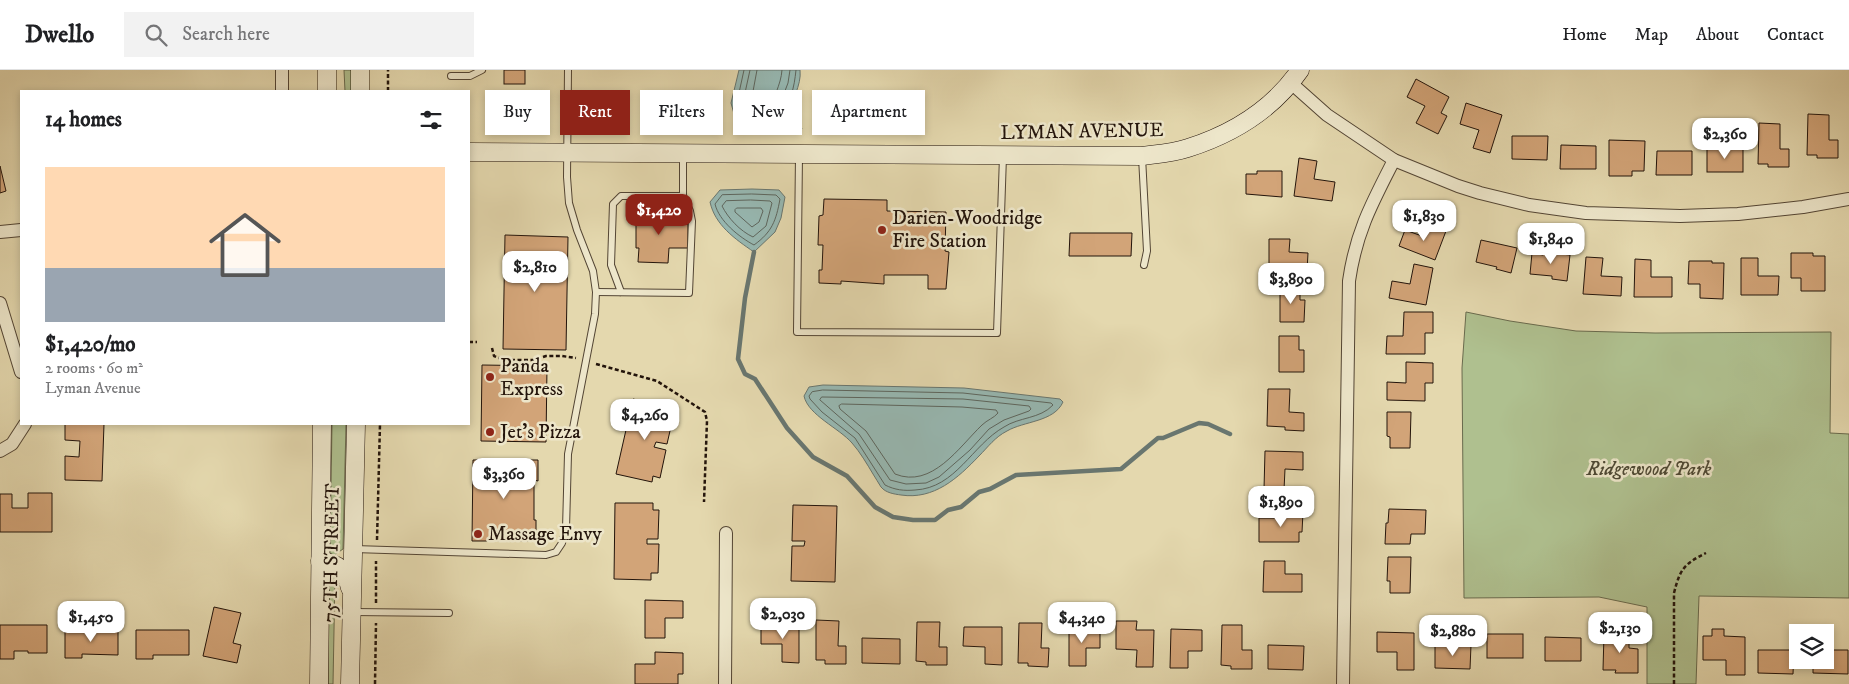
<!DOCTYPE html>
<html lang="en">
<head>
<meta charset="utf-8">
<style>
  :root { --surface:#fff; --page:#f2f2f2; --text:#202124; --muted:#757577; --line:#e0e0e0; --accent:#8f2418 }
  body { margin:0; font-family:"IM FELL DW Pica",serif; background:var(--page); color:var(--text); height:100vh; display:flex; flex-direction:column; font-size:19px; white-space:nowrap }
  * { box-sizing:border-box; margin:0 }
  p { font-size:16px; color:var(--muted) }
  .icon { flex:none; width:28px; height:28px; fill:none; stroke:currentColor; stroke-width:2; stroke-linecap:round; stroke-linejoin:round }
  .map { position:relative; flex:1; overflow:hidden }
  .side { position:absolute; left:20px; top:20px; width:450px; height:335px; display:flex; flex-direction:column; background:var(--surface); border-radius:0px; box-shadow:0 2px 8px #0003 }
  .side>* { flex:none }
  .top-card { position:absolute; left:485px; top:20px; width:475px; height:45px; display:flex; gap:10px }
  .controls { position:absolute; left:1789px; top:554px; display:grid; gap:10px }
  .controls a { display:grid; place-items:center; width:45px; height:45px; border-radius:0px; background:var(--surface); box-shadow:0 2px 8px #0003; font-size:25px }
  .price { position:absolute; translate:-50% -42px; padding:0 11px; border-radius:10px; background:#fff; color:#222; font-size:16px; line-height:32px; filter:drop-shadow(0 1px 2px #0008) }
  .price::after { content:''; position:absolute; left:50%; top:30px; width:15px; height:11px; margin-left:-8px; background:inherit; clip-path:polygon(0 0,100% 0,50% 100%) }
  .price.selected { background:var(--accent); color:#fff }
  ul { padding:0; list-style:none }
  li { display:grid; align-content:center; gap:10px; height:265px; padding:0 25px }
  li span { display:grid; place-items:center; height:155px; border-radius:0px; color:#555 }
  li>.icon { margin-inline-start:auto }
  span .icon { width:90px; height:90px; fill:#fffc; stroke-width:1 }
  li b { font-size:21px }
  h2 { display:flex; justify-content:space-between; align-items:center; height:60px; padding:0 25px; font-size:21px }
  .tag { padding:0 18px; border-radius:0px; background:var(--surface); box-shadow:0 2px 8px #0003; font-size:18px; line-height:45px }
  .tag.selected { background:var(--accent); color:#fff }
  header { display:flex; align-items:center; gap:30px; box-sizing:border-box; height:70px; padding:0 25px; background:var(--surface); border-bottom:1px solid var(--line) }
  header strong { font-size:24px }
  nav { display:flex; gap:28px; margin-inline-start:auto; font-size:18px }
  .search { width:350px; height:45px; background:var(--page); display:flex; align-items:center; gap:12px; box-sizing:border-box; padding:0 18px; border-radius:0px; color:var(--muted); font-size:19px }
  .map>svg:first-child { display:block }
</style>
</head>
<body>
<header>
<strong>Dwello</strong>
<div class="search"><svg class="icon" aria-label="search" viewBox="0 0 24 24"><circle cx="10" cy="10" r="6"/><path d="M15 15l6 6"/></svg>Search here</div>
<nav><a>Home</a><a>Map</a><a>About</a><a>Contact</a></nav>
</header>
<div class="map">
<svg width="1849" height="614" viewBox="0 0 1849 614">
  <rect width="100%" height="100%" fill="#e4d8ae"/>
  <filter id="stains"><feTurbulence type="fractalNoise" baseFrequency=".004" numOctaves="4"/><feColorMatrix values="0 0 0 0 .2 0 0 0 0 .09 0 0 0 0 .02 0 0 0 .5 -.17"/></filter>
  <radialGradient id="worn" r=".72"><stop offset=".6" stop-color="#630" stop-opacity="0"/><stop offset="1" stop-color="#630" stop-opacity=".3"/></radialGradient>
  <g fill="#afc08f" stroke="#696a4d">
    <path d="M344,0H352V21H345Z"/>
    <path d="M1466,242L1510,251L1576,261L1655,263L1831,262L1830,363L1849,364V528L1699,526L1696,614H1647V537L1599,527L1464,528L1462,298Z"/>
    <path d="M332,354H346L343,479L333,486L330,484Z"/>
    <path d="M329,506H335L333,614H328Z"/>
  </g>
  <g fill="#97b8b2" stroke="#69766f">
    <path d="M739,0H800C802,16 790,30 792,45L798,50L802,59L794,63L752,60L736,51L731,33Z"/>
    <path d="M752,119L779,120L785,127L781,148L775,162L754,182C735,169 715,155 710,132L720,120Z"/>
    <path d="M823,315L964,318L1060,329L1063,332C1054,352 1024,351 1007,361C995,367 988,377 979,386C958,408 934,430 901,425C894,424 886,423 881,417C878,413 876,408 873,404C867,394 860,382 852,373C839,358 808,345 804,326L809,317Z"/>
  </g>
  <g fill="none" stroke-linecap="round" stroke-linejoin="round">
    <g stroke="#5d665e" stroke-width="1">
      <path d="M744,0L737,32L740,48L753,55L792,57L795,54C783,42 785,39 791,25C794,17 795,9 796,0"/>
      <path d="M750,0L743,32L745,44L755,49L778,51L781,48L780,34L788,13L790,0"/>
      <path d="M757,0L751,32L752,38C757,43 767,45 772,41C772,27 781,16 782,0"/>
      <path d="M752,124L776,125L780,129C776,151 772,162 754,175C739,167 719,151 715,134L722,125Z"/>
      <path d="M751,130L770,131L772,133L766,156L753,167C740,161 728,148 722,136L726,131Z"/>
      <path d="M737,138H761L763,141L759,152L752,157L735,142V140Z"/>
      <path d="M823,320L963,323L1051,333L1053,335C1040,349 1019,347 1004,357C972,375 956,418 915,420C904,421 895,420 885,415L855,368L822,342L810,329L809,326L812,322Z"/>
      <path d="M822,327L963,329L1029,336L1031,339L1029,341L1004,350L989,359L970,380L939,407L926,413L906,414L890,410L859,364L820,330Z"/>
      <path d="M842,334L962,337L996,340L998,343C994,348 987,350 982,355C959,377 932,419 895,404L866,361L840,339L839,336Z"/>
    </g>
    <path stroke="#69766f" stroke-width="4.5" d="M754,182L745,228L738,289L745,304L755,309L787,358L813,387L847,406L875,437L893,447L913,450H935L948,440L961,437L979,422L990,419L1016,405L1121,399L1158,368H1163L1199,353L1208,354L1230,364"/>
  </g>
  <g fill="#d2a478" stroke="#23140b">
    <rect x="504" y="0" width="21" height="14"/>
    <path d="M1416,9L1449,27L1441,43L1447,46L1438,64L1416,53L1425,36L1407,27Z"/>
    <path d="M1466,33L1502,45L1490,83L1473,78L1479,60L1460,54Z"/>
    <path d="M1808,44L1829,45V70H1838V88H1817V85H1807Z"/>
    <path d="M1759,53L1780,54V79H1789V97H1768V94H1758Z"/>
    <path d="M1512,66H1548L1547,90L1512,89Z"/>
    <path d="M1609,70L1645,71L1644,101H1632V106H1609Z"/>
    <path d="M1561,75L1596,76V99H1560Z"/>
    <rect x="1707" y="78" width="36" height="24"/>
    <path d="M1657,81H1692V105H1656Z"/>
    <path d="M1299,88L1317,91L1314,109L1335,112L1332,131L1294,126Z"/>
    <path d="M0,96L6,121L0,123Z"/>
    <path d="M1257,101H1282V127L1246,124V104H1257Z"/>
    <path d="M824,129L887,130V141L946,142L945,181L949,182L946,219H928V205H884V214L841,211V214L819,213V200H822L823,175H818L819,146L823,145Z"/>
    <path d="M639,139H669V154H688V178H669L668,193L638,192L639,178H636V154H639Z"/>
    <path d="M1427,154L1446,161L1435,190L1399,176L1405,160L1422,166Z"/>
    <path d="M1070,163H1132L1131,186H1069Z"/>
    <path d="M505,165L568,167L566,280L503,279Z"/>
    <path d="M1269,169H1290L1289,182L1308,183L1307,201L1269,200Z"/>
    <path d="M1481,170L1517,178L1511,203L1496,199L1497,197L1476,192Z"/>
    <path d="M1543,182L1570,185L1567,211L1552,209V206L1530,204L1532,183L1543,185Z"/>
    <path d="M1791,183H1813V186H1825V221H1801V208H1791Z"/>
    <path d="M1586,187L1603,188L1601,206L1622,207L1621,226L1583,224Z"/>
    <path d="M1741,188H1758V206H1779L1778,225H1741Z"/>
    <path d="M1635,189L1651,190V207H1672V227H1634Z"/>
    <path d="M1689,191H1712V193H1724L1723,229L1700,228V214H1688Z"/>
    <path d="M1414,194L1433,198L1426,235L1389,228L1392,211L1410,214Z"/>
    <path d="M1280,216H1300V230H1305L1304,252H1280Z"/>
    <path d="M1404,242H1433V263H1425V284H1386L1387,266H1403Z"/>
    <path d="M1279,266H1299V280H1304V302H1279Z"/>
    <path d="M1406,292L1433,293V313H1425V331L1387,330V312L1406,313Z"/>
    <path d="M482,295L547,296L546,372L481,371Z"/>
    <path d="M1268,319H1290L1289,342L1304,343V361L1285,360V357L1267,356Z"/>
    <path d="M633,329L675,339L667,374L656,372L654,377L666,380L660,408L653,406L652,412L616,404Z"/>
    <path d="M1387,342H1411L1410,378H1390V367L1387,366Z"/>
    <path d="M65,354H104L102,411L65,410V386L79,387L80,371L65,370Z"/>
    <path d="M1265,381L1303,382V400L1285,399L1284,420L1264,419Z"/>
    <path d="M473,390H538V411L534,410V450H536V471H472Z"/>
    <path d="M28,423H52V462H0V424H12V438H28Z"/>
    <path d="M615,433H653V440H659L658,469H647V474H659L658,503H651V510L614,509Z"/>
    <path d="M793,435L837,436L835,512L791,511L792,476H804L805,471H792Z"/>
    <path d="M1389,439L1426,440L1425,464H1411L1410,474H1385L1386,453H1388Z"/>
    <path d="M1284,441L1303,442L1302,462H1299V472H1259V448H1284Z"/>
    <path d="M1388,487H1411L1410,523H1390V511H1387Z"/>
    <path d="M1264,491H1285V504H1302V522H1263Z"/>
    <path d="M645,530L683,531V548H665V568H645Z"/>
    <path d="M214,537L241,543L233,573L241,575L237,593L203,586Z"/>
    <path d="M816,550L839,551L838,576H846V594H825V590H816Z"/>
    <path d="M1116,551H1137L1136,560H1154L1153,597H1136L1137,580L1116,579Z"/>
    <path d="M917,552H940L939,577H947V595H926V592L916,591Z"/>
    <path d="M1019,553H1042L1041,578H1049L1048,597L1028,596V593H1018Z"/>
    <path d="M0,555H47V583H28V581H14V589H0Z"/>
    <path d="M761,555H799V593L782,592V574H761Z"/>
    <path d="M1222,555H1242V580H1252V599H1231V596L1221,595Z"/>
    <path d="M964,557H1002V595L985,594V577L963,576Z"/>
    <path d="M1069,558H1100V578H1086V596H1069Z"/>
    <path d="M65,559L118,560V585L82,584V588H65Z"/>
    <path d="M1171,559L1202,560V581H1188V598H1170Z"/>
    <path d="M1712,559H1724V566L1745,567V605H1726V590H1703V566H1712Z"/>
    <path d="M136,560H189V585H153V589H136Z"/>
    <path d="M1377,562L1414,563V600H1397V582H1377Z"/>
    <rect x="1487" y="564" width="36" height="24"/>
    <path d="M1604,564H1629V578L1638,579V603H1615L1616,600H1603Z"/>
    <path d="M1545,567L1581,568V591H1545Z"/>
    <path d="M862,568L900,569V594L862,593Z"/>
    <path d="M1268,575L1304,576L1303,600L1268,599Z"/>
    <path d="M1435,575H1471L1470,599L1435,598Z"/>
    <path d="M1758,580H1794L1793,604L1758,603Z"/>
    <path d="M1825,580H1848V604L1813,603V590H1825Z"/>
    <path d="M655,582L683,583V604H678V614H635V594H655Z"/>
  </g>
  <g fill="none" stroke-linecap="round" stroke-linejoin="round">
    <g stroke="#534534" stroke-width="8">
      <g id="lane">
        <path d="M451,6H470L482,0"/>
        <path d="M799,85L797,262L997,263L1003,86"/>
        <path d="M1142,87L1147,181L1144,195"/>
        <path d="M596,222L689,223L692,151L690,141L683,126V84"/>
        <path d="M621,222L611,195L613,134L621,126H683"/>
        <path d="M354,479L546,485L556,482L562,473L566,459L568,384L595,244L596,222L593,201L577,160L569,133L567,107L568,0"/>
        <path d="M353,542L449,543"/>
      </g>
    </g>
    <g stroke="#534534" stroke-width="14">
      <g id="street">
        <path d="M1291,13L1327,45L1394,90L1458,116L1480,123L1529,135L1586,143L1680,146L1738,144L1803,137L1849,129"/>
        <path d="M282,21V0"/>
        <path d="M0,162L21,160"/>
        <path d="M0,233L21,302"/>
        <path d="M0,381L12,374L25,354"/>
        <path d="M725,614L726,463"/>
        <path d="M1343,614L1349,211C1356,162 1372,133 1394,90"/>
      </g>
    </g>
    <g stroke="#23140b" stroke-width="19">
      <g id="secondary">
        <path d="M327,21V0"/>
        <path d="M360,21V0"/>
        <path d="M469,82L1142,86C1157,84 1173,83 1188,78C1232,64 1273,39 1300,0"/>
        <path d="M320,491C338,493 346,500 350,518"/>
        <path d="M319,614L322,354"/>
        <path d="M350,614L356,354"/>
      </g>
    </g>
    <g stroke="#23140b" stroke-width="2.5" stroke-dasharray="4 2.5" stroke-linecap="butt">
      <path d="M388,21V0"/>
      <path d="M469,272H477"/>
      <path d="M492,278L494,286L504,290H534L546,286H562L576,288"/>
      <path d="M596,294L657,311L705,342L707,351L704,432"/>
      <path d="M377,470L380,354"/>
      <path d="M376,533V491"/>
      <path d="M375,614L376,553"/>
      <path d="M1674,614V523C1680,499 1684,494 1706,483"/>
    </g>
    <use href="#lane" stroke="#ede6ca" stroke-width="6"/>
    <use href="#street" stroke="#ede6ca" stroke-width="12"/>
    <use href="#secondary" stroke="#ede6ca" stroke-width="18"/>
  </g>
  <g fill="#8f2418" stroke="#ede6ca" stroke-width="2">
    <circle cx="882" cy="160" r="5"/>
    <circle cx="490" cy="307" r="5"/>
    <circle cx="490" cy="362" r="5"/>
    <circle cx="478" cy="464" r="5"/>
  </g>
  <g text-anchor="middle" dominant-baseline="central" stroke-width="5" stroke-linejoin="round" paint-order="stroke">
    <g font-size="20" fill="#23140b" stroke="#ede6ca">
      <text transform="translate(1082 62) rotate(-1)">LYMAN AVENUE</text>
      <text transform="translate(332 483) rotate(-89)">75TH STREET</text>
    </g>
    <g font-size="20" fill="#23140b" stroke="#ede6ca" text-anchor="start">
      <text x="892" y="148">Darien-Woodridge<tspan x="892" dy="23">Fire Station</tspan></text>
      <text x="500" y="296">Panda<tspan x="500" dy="23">Express</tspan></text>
      <text x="500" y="362">Jet's Pizza</text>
      <text x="488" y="464">Massage Envy</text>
    </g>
    <g font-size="20" font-style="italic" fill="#4d4833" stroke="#ede6ca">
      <text x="1649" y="399">Ridgewood Park</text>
    </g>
  </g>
  <rect width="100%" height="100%" filter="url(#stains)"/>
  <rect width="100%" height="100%" fill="url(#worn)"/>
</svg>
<div class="controls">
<a><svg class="icon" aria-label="layers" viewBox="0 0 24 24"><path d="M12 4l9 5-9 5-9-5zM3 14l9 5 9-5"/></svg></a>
</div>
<b class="price" style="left:1725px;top:90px">$2,360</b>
<b class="price selected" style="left:659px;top:166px">$1,420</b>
<b class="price" style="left:1424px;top:172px">$1,830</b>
<b class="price" style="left:1551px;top:195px">$1,840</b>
<b class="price" style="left:535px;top:223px">$2,810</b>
<b class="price" style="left:1291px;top:235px">$3,890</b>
<b class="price" style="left:645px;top:371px">$4,260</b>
<b class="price" style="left:504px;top:430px">$3,360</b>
<b class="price" style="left:1281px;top:458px">$1,890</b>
<b class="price" style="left:783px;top:570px">$2,030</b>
<b class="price" style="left:91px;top:573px">$1,450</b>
<b class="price" style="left:1082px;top:574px">$4,340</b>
<b class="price" style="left:1620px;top:584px">$2,130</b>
<b class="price" style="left:1453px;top:587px">$2,880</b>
<div class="top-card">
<a class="tag">Buy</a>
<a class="tag selected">Rent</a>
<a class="tag">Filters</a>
<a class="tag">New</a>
<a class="tag">Apartment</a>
</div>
<section class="side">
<h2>14 homes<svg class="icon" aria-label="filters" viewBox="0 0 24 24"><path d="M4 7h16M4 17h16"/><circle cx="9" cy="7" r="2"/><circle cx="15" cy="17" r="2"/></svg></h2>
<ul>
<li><span style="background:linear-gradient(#ffd9b3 65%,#9aa5b1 0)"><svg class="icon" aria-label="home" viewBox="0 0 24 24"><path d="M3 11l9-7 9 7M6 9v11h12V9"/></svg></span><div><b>$1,420/mo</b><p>2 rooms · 60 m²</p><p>Lyman Avenue</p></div></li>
</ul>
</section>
</div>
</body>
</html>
